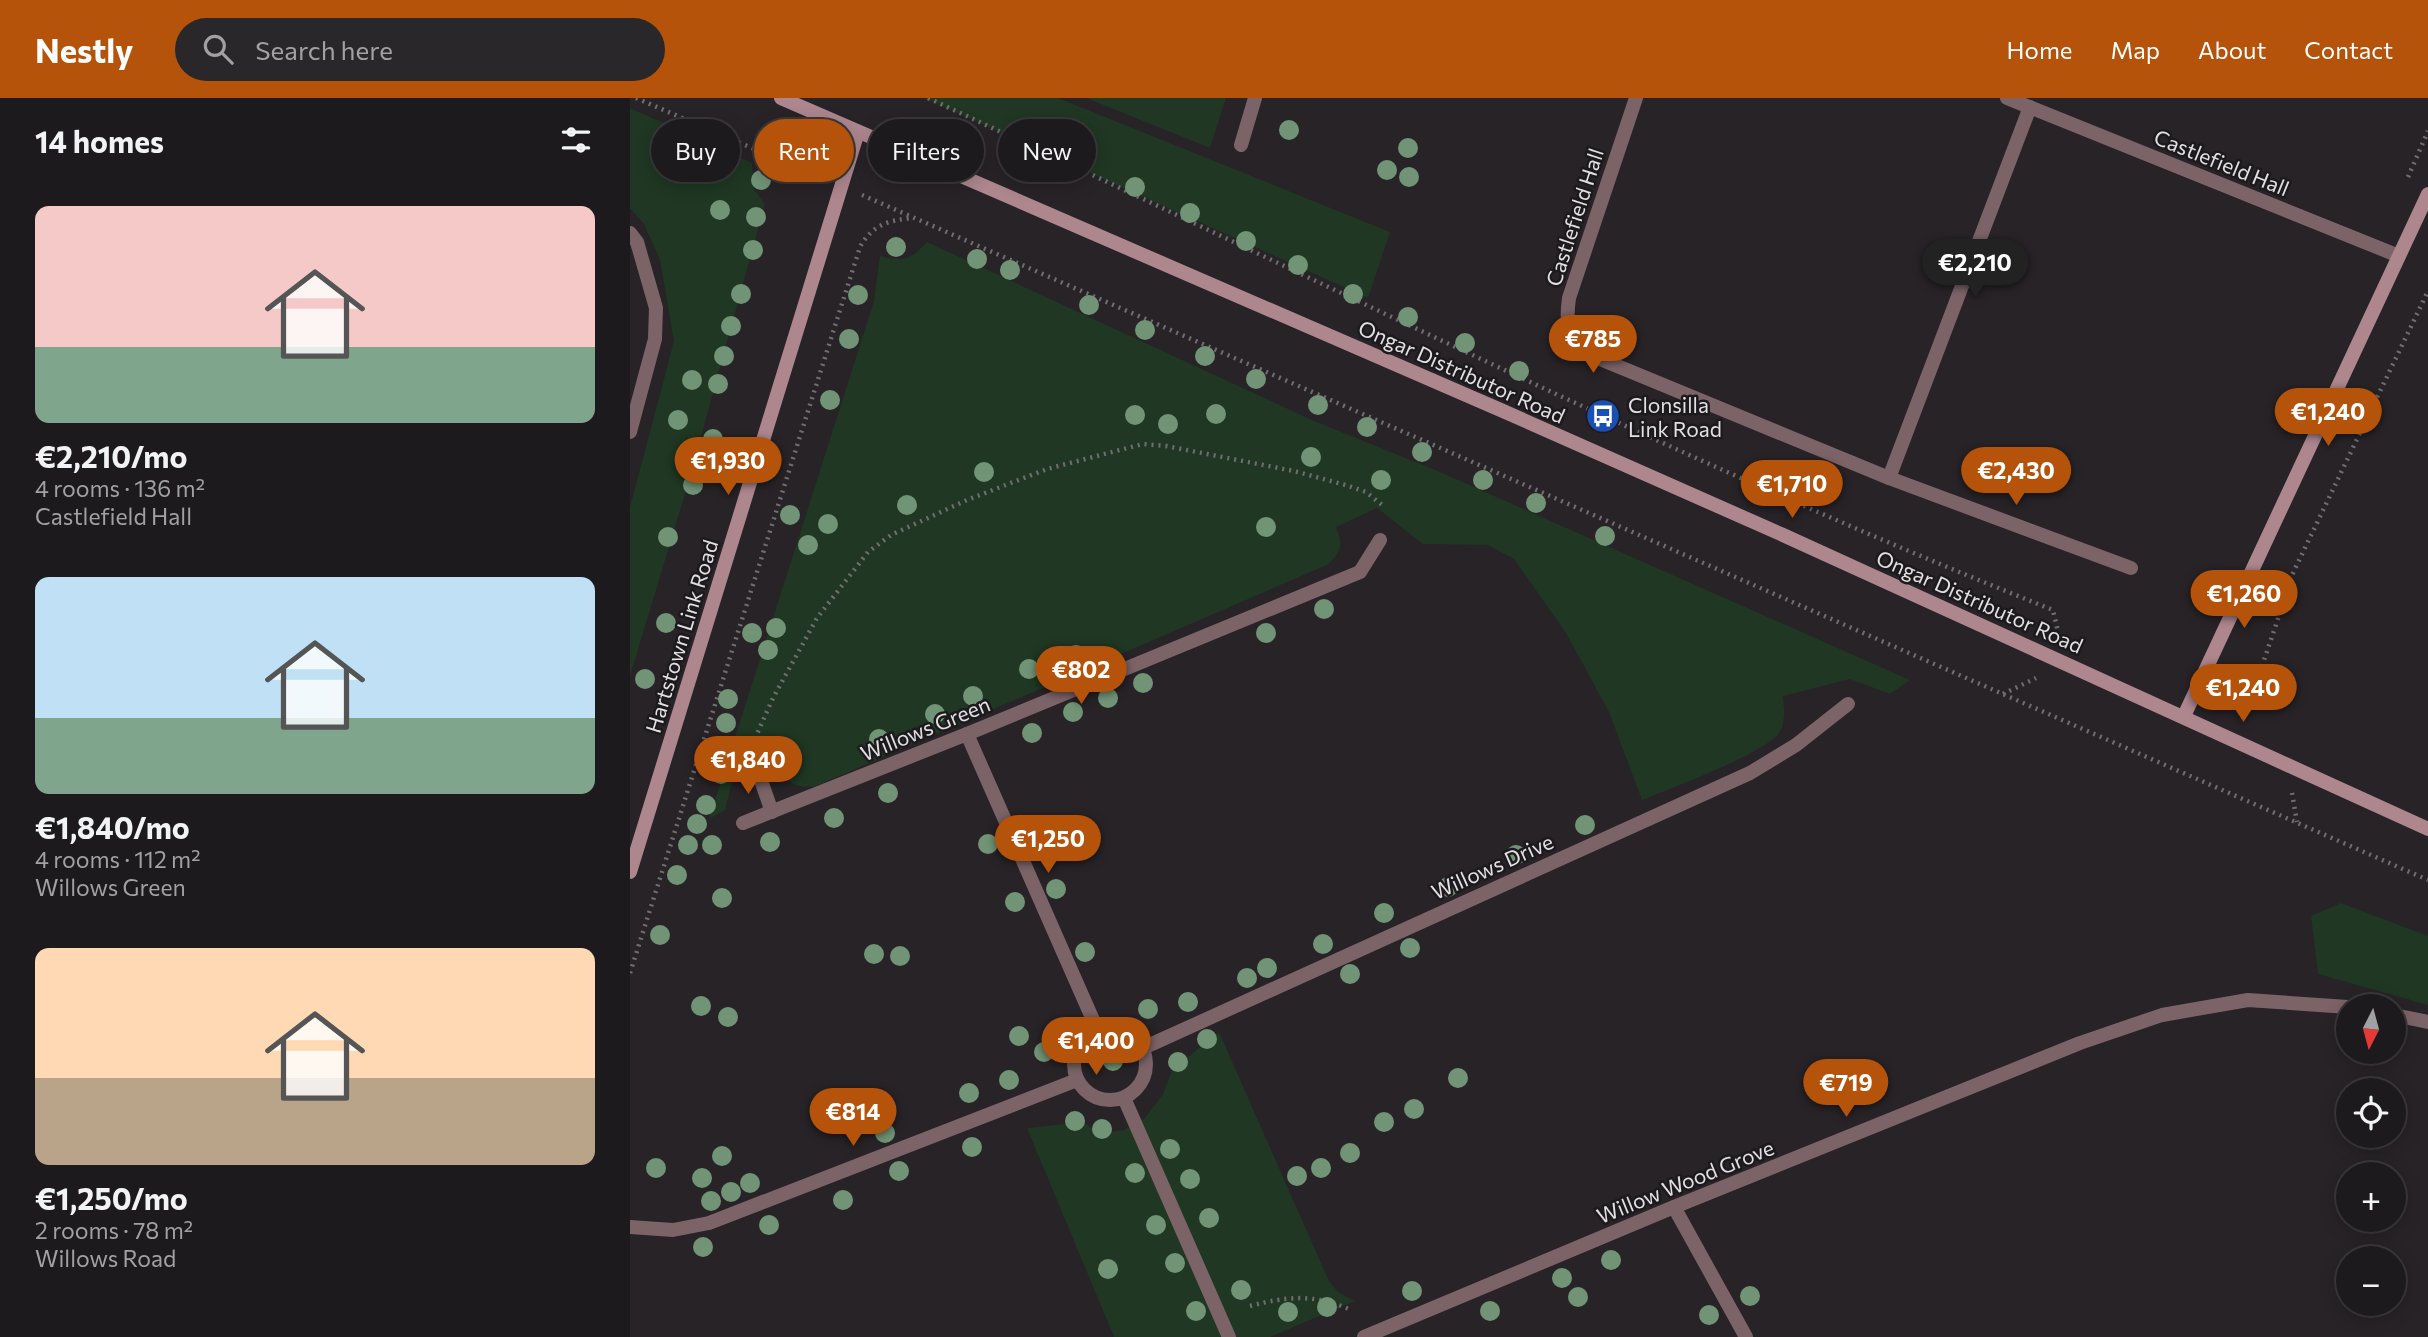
<!DOCTYPE html>
<html lang="en">
<head>
<meta charset="utf-8">
<style>
  :root { --surface:#1d1a1d; --page:#2a272a; --text:#f1f3f6; --muted:#a0a1a4; --line:#3b383b; --accent:#b45309 }
  body { margin:0; font-family:Commissioner,sans-serif; background:var(--page); color:var(--text); height:100vh; display:flex; flex-direction:column; font-size:26px; white-space:nowrap }
  * { box-sizing:border-box; margin:0 }
  p { font-size:23px; color:var(--muted) }
  .icon { flex:none; width:38px; height:38px; fill:none; stroke:currentColor; stroke-width:2; stroke-linecap:round; stroke-linejoin:round }
  .map { position:relative; flex:1; overflow:hidden }
  .drawer { display:flex; flex-direction:column; background:var(--surface); width:630px }
  .drawer>* { flex:none }
  .guide { position:absolute; left:21px; top:21px; width:665px; height:63px; display:flex; gap:14px }
  .needle { width:46px; rotate:186deg }
  .tools { position:absolute; left:1706px; top:896px; display:grid; gap:14px }
  .tools a { display:grid; place-items:center; width:70px; height:70px; border-radius:50%; background:var(--surface); box-shadow:0 4px 18px #0003,0 0 0 2px var(--line); font-size:35px }
  .price { position:absolute; translate:-50% -60px; padding:0 16px; border-radius:24px; background:var(--accent); color:#fff; font-size:23px; line-height:46px; filter:drop-shadow(0 2px 4px #0008) }
  .price::after { content:''; position:absolute; left:50%; top:42px; width:21px; height:16px; margin-left:-10px; background:inherit; clip-path:polygon(0 0,100% 0,50% 100%) }
  .price.active { background:#222; color:#fff }
  ul { padding:0; list-style:none }
  li { display:grid; align-content:center; gap:14px; height:371px; padding:0 35px }
  li span { display:grid; place-items:center; height:217px; border-radius:14px; color:#555 }
  li>.icon { margin-inline-start:auto }
  span .icon { width:126px; height:126px; fill:#fffc; stroke-width:1 }
  li b { font-size:30px }
  h2 { display:flex; justify-content:space-between; align-items:center; height:84px; padding:0 35px; font-size:30px }
  .pill { padding:0 24px; border-radius:32px; background:var(--surface); box-shadow:0 4px 18px #0003,0 0 0 2px var(--line); font-size:24px; line-height:63px }
  .pill.active { background:var(--accent); color:#fff }
  header { display:flex; align-items:center; gap:42px; box-sizing:border-box; height:98px; padding:0 35px; background:var(--accent); color:#fff }
  header strong { font-size:33px }
  nav { display:flex; gap:38px; margin-inline-start:auto; font-size:24px }
  .search { width:490px; height:63px; background:var(--page); display:flex; align-items:center; gap:18px; box-sizing:border-box; padding:0 24px; border-radius:38px; color:var(--muted); font-size:26px }
  main { display:flex; flex:1; min-height:0 }
  .map>svg:first-child { display:block }
</style>
</head>
<body>
<header>
<strong>Nestly</strong>
<div class="search"><svg class="icon" aria-label="search" viewBox="0 0 24 24"><circle cx="10" cy="10" r="6"/><path d="M15 15l6 6"/></svg>Search here</div>
<nav><a>Home</a><a>Map</a><a>About</a><a>Contact</a></nav>
</header>
<main>
<section class="drawer">
<h2>14 homes<svg class="icon" aria-label="filters" viewBox="0 0 24 24"><path d="M4 7h16M4 17h16"/><circle cx="9" cy="7" r="2"/><circle cx="15" cy="17" r="2"/></svg></h2>
<ul>
<li><span style="background:linear-gradient(#f6c9c9 65%,#7fa58c 0)"><svg class="icon" aria-label="home" viewBox="0 0 24 24"><path d="M3 11l9-7 9 7M6 9v11h12V9"/></svg></span><div><b>€2,210/mo</b><p>4 rooms · 136 m²</p><p>Castlefield Hall</p></div></li>
<li><span style="background:linear-gradient(#bfe0f5 65%,#7fa58c 0)"><svg class="icon" aria-label="home" viewBox="0 0 24 24"><path d="M3 11l9-7 9 7M6 9v11h12V9"/></svg></span><div><b>€1,840/mo</b><p>4 rooms · 112 m²</p><p>Willows Green</p></div></li>
<li><span style="background:linear-gradient(#ffd9b3 60%,#b9a48a 0)"><svg class="icon" aria-label="home" viewBox="0 0 24 24"><path d="M3 11l9-7 9 7M6 9v11h12V9"/></svg></span><div><b>€1,250/mo</b><p>2 rooms · 78 m²</p><p>Willows Road</p></div></li>
</ul>
</section>
<div class="map">
<svg width="1798" height="1239" viewBox="0 0 1798 1239">
  <rect width="100%" height="100%" fill="#272327"/>
  <g fill="#1f3723">
    <path d="M294,0H428L760,134L738,200Z"/>
    <path d="M456,0H596L580,50Z"/>
    <path d="M0,10L122,65L124,91L135,106L58,386L0,578V409L44,243L30,162L14,126L0,110Z"/>
    <path d="M297,144L682,322L810,374L1280,582L1260,596L1220,581L1153,598C1154,609 1156,626 1149,635C1136,655 1039,691 1012,702L979,614L936,535L884,461L858,447L793,446L747,410L706,429C713,448 712,451 699,466L186,688C155,692 156,677 144,655L103,680L95,712L79,721L244,203L250,158C274,164 280,162 297,144Z"/>
    <path d="M1711,805L1798,838V907L1688,876L1681,818Z"/>
    <path d="M589,934L699,1183L708,1194L725,1203L640,1239H484L397,1030L453,1024L469,1035L494,1032L515,1020L533,996L542,972Z"/>
  </g>
  <g fill="none" stroke-linecap="round" stroke-linejoin="round">
    <g stroke="#716e71" stroke-width="4.5" stroke-dasharray="2 5" stroke-linecap="butt">
      <path d="M6,0L189,79"/>
      <path d="M298,0C672,173 1040,360 1423,512L1429,538"/>
      <path d="M1778,79L1798,33"/>
      <path d="M232,97L1798,782"/>
      <path d="M1636,503L1651,500L1798,193"/>
      <path d="M1627,570L1631,571L1652,509L1651,501"/>
      <path d="M1373,596L1406,580"/>
      <path d="M122,647L143,600L187,520L238,454L261,437L337,402L417,371L513,346L536,348L664,373L719,388L736,394L752,407"/>
      <path d="M1662,695L1667,724"/>
      <path d="M0,875L230,149C242,127 259,122 283,120"/>
      <path d="M620,1208C658,1198 683,1196 719,1211"/>
    </g>
    <g stroke="#7c6368" stroke-width="14">
      <path d="M1006,0L939,200C935,229 938,242 963,258L1259,380L1501,470"/>
      <path d="M1377,0L1769,158"/>
      <path d="M611,47L625,0"/>
      <path d="M0,135L7,144L26,210L25,241L0,334"/>
      <path d="M1259,380L1400,9"/>
      <path d="M337,636L467,931"/>
      <path d="M127,671L142,714"/>
      <path d="M113,725L337,636L730,474L750,442"/>
      <path d="M1764,917L1798,924"/>
      <circle cx="480" cy="966" r="36"/>
      <path d="M513,950L1120,675L1166,647L1218,606"/>
      <path d="M494,1000L599,1239"/>
      <path d="M1044,1109L1116,1239"/>
      <path d="M0,1129L43,1132L79,1125L447,982"/>
      <path d="M734,1239L1044,1109L1450,945L1532,917L1618,902L1718,909"/>
    </g>
    <g stroke="#ad868e" stroke-width="14">
      <path d="M151,0L873,313L1153,437L1798,731"/>
      <path d="M1554,618L1798,96"/>
      <path d="M0,774L228,34"/>
    </g>
  </g>
  <g fill="#729476">
    <circle cx="659" cy="32" r="10"/>
    <circle cx="390" cy="38" r="10"/>
    <circle cx="778" cy="50" r="10"/>
    <circle cx="448" cy="63" r="10"/>
    <circle cx="757" cy="72" r="10"/>
    <circle cx="779" cy="79" r="10"/>
    <circle cx="131" cy="82" r="10"/>
    <circle cx="505" cy="89" r="10"/>
    <circle cx="90" cy="112" r="10"/>
    <circle cx="560" cy="115" r="10"/>
    <circle cx="126" cy="119" r="10"/>
    <circle cx="616" cy="143" r="10"/>
    <circle cx="266" cy="149" r="10"/>
    <circle cx="123" cy="152" r="10"/>
    <circle cx="347" cy="161" r="10"/>
    <circle cx="668" cy="167" r="10"/>
    <circle cx="380" cy="172" r="10"/>
    <circle cx="111" cy="196" r="10"/>
    <circle cx="723" cy="196" r="10"/>
    <circle cx="228" cy="197" r="10"/>
    <circle cx="459" cy="207" r="10"/>
    <circle cx="778" cy="219" r="10"/>
    <circle cx="101" cy="228" r="10"/>
    <circle cx="515" cy="232" r="10"/>
    <circle cx="219" cy="241" r="10"/>
    <circle cx="835" cy="245" r="10"/>
    <circle cx="94" cy="258" r="10"/>
    <circle cx="575" cy="258" r="10"/>
    <circle cx="889" cy="273" r="10"/>
    <circle cx="626" cy="281" r="10"/>
    <circle cx="62" cy="282" r="10"/>
    <circle cx="88" cy="286" r="10"/>
    <circle cx="200" cy="302" r="10"/>
    <circle cx="688" cy="307" r="10"/>
    <circle cx="586" cy="316" r="10"/>
    <circle cx="505" cy="317" r="10"/>
    <circle cx="48" cy="322" r="10"/>
    <circle cx="538" cy="326" r="10"/>
    <circle cx="737" cy="329" r="10"/>
    <circle cx="83" cy="341" r="10"/>
    <circle cx="59" cy="354" r="10"/>
    <circle cx="792" cy="354" r="10"/>
    <circle cx="681" cy="359" r="10"/>
    <circle cx="354" cy="374" r="10"/>
    <circle cx="751" cy="382" r="10"/>
    <circle cx="853" cy="382" r="10"/>
    <circle cx="63" cy="387" r="10"/>
    <circle cx="906" cy="405" r="10"/>
    <circle cx="277" cy="407" r="10"/>
    <circle cx="160" cy="417" r="10"/>
    <circle cx="198" cy="426" r="10"/>
    <circle cx="636" cy="429" r="10"/>
    <circle cx="975" cy="438" r="10"/>
    <circle cx="38" cy="439" r="10"/>
    <circle cx="178" cy="447" r="10"/>
    <circle cx="694" cy="511" r="10"/>
    <circle cx="36" cy="525" r="10"/>
    <circle cx="146" cy="530" r="10"/>
    <circle cx="122" cy="535" r="10"/>
    <circle cx="636" cy="535" r="10"/>
    <circle cx="138" cy="552" r="10"/>
    <circle cx="446" cy="557" r="10"/>
    <circle cx="399" cy="571" r="10"/>
    <circle cx="15" cy="581" r="10"/>
    <circle cx="513" cy="585" r="10"/>
    <circle cx="343" cy="598" r="10"/>
    <circle cx="478" cy="600" r="10"/>
    <circle cx="98" cy="601" r="10"/>
    <circle cx="443" cy="614" r="10"/>
    <circle cx="305" cy="616" r="10"/>
    <circle cx="96" cy="625" r="10"/>
    <circle cx="402" cy="635" r="10"/>
    <circle cx="249" cy="641" r="10"/>
    <circle cx="95" cy="650" r="10"/>
    <circle cx="91" cy="676" r="10"/>
    <circle cx="258" cy="695" r="10"/>
    <circle cx="76" cy="707" r="10"/>
    <circle cx="204" cy="720" r="10"/>
    <circle cx="67" cy="726" r="10"/>
    <circle cx="955" cy="727" r="10"/>
    <circle cx="140" cy="744" r="10"/>
    <circle cx="358" cy="746" r="10"/>
    <circle cx="58" cy="747" r="10"/>
    <circle cx="82" cy="747" r="10"/>
    <circle cx="886" cy="757" r="10"/>
    <circle cx="47" cy="777" r="10"/>
    <circle cx="818" cy="789" r="10"/>
    <circle cx="426" cy="791" r="10"/>
    <circle cx="92" cy="800" r="10"/>
    <circle cx="385" cy="804" r="10"/>
    <circle cx="754" cy="815" r="10"/>
    <circle cx="30" cy="837" r="10"/>
    <circle cx="693" cy="846" r="10"/>
    <circle cx="780" cy="850" r="10"/>
    <circle cx="455" cy="854" r="10"/>
    <circle cx="244" cy="856" r="10"/>
    <circle cx="270" cy="858" r="10"/>
    <circle cx="637" cy="870" r="10"/>
    <circle cx="720" cy="876" r="10"/>
    <circle cx="617" cy="880" r="10"/>
    <circle cx="558" cy="904" r="10"/>
    <circle cx="71" cy="908" r="10"/>
    <circle cx="518" cy="911" r="10"/>
    <circle cx="98" cy="919" r="10"/>
    <circle cx="389" cy="938" r="10"/>
    <circle cx="577" cy="941" r="10"/>
    <circle cx="414" cy="954" r="10"/>
    <circle cx="483" cy="963" r="10"/>
    <circle cx="548" cy="964" r="10"/>
    <circle cx="828" cy="980" r="10"/>
    <circle cx="379" cy="982" r="10"/>
    <circle cx="339" cy="995" r="10"/>
    <circle cx="784" cy="1011" r="10"/>
    <circle cx="445" cy="1023" r="10"/>
    <circle cx="754" cy="1024" r="10"/>
    <circle cx="472" cy="1031" r="10"/>
    <circle cx="255" cy="1035" r="10"/>
    <circle cx="342" cy="1049" r="10"/>
    <circle cx="540" cy="1051" r="10"/>
    <circle cx="720" cy="1055" r="10"/>
    <circle cx="92" cy="1058" r="10"/>
    <circle cx="26" cy="1070" r="10"/>
    <circle cx="691" cy="1070" r="10"/>
    <circle cx="269" cy="1073" r="10"/>
    <circle cx="505" cy="1075" r="10"/>
    <circle cx="667" cy="1078" r="10"/>
    <circle cx="72" cy="1080" r="10"/>
    <circle cx="560" cy="1081" r="10"/>
    <circle cx="120" cy="1085" r="10"/>
    <circle cx="101" cy="1094" r="10"/>
    <circle cx="213" cy="1102" r="10"/>
    <circle cx="81" cy="1103" r="10"/>
    <circle cx="579" cy="1120" r="10"/>
    <circle cx="139" cy="1127" r="10"/>
    <circle cx="526" cy="1127" r="10"/>
    <circle cx="73" cy="1149" r="10"/>
    <circle cx="981" cy="1162" r="10"/>
    <circle cx="545" cy="1165" r="10"/>
    <circle cx="478" cy="1171" r="10"/>
    <circle cx="932" cy="1180" r="10"/>
    <circle cx="611" cy="1192" r="10"/>
    <circle cx="782" cy="1193" r="10"/>
    <circle cx="1120" cy="1198" r="10"/>
    <circle cx="948" cy="1199" r="10"/>
    <circle cx="697" cy="1209" r="10"/>
    <circle cx="566" cy="1213" r="10"/>
    <circle cx="860" cy="1213" r="10"/>
    <circle cx="658" cy="1214" r="10"/>
    <circle cx="1079" cy="1217" r="10"/>
  </g>
  <defs>
    <g id="bus-disc" transform="scale(1.75)"><circle r="9.5" fill="#1a4fb4" stroke="#1d1a1e"/><path d="M-5-6H5V4H4V6H2V4H-2V6H-4V4H-5ZM-3.5-4V0h7V-4ZM-3.5 1.2v1.5H-2V1.2ZM2 1.2v1.5H3.5V1.2Z" fill="#fff"/></g>
  </defs>
  <g fill-rule="evenodd">
    <use href="#bus-disc" x="973" y="318"/>
  </g>
  <g text-anchor="middle" dominant-baseline="central" stroke-width="5" stroke-linejoin="round" paint-order="stroke">
    <g font-size="21" fill="#e3e0e3" stroke="#1d1a1e">
      <text transform="translate(1592 64) rotate(22)">Castlefield Hall</text>
      <text transform="translate(944 119) rotate(-72)">Castlefield Hall</text>
      <text transform="translate(832 273) rotate(24)">Ongar Distributor Road</text>
      <text transform="translate(1350 503) rotate(24)">Ongar Distributor Road</text>
      <text transform="translate(51 538) rotate(-73)">Hartstown Link Road</text>
      <text transform="translate(295 630) rotate(-22)">Willows Green</text>
      <text transform="translate(862 768) rotate(-24)">Willows Drive</text>
      <text transform="translate(1055 1083) rotate(-22)">Willow Wood Grove</text>
    </g>
    <g font-size="21" fill="#e3e0e3" stroke="#1d1a1e" text-anchor="start">
      <text x="998" y="306">Clonsilla<tspan x="998" dy="24">Link Road</tspan></text>
    </g>
  </g>
</svg>
<div class="tools">
<a><svg class="needle" viewBox="-14 -14 28 28"><path d="M0-13l5 13h-10z" fill="#e53935"/><path d="M0 13l5-13h-10z" fill="#a0a1a4"/></svg></a>
<a><svg class="icon" aria-label="locate" viewBox="0 0 24 24"><circle cx="12" cy="12" r="6"/><path d="M12 2v4M12 18v4M2 12h4M18 12h4"/></svg></a>
<a>+</a>
<a>−</a>
</div>
<b class="price active" style="left:1345px;top:201px">€2,210</b>
<b class="price" style="left:963px;top:277px">€785</b>
<b class="price" style="left:1698px;top:350px">€1,240</b>
<b class="price" style="left:98px;top:399px">€1,930</b>
<b class="price" style="left:1386px;top:409px">€2,430</b>
<b class="price" style="left:1162px;top:422px">€1,710</b>
<b class="price" style="left:1614px;top:532px">€1,260</b>
<b class="price" style="left:451px;top:608px">€802</b>
<b class="price" style="left:1613px;top:626px">€1,240</b>
<b class="price" style="left:118px;top:698px">€1,840</b>
<b class="price" style="left:418px;top:777px">€1,250</b>
<b class="price" style="left:466px;top:979px">€1,400</b>
<b class="price" style="left:1216px;top:1021px">€719</b>
<b class="price" style="left:223px;top:1050px">€814</b>
<div class="guide">
<a class="pill">Buy</a>
<a class="pill active">Rent</a>
<a class="pill">Filters</a>
<a class="pill">New</a>
</div>
</div>
</main>
</body>
</html>
